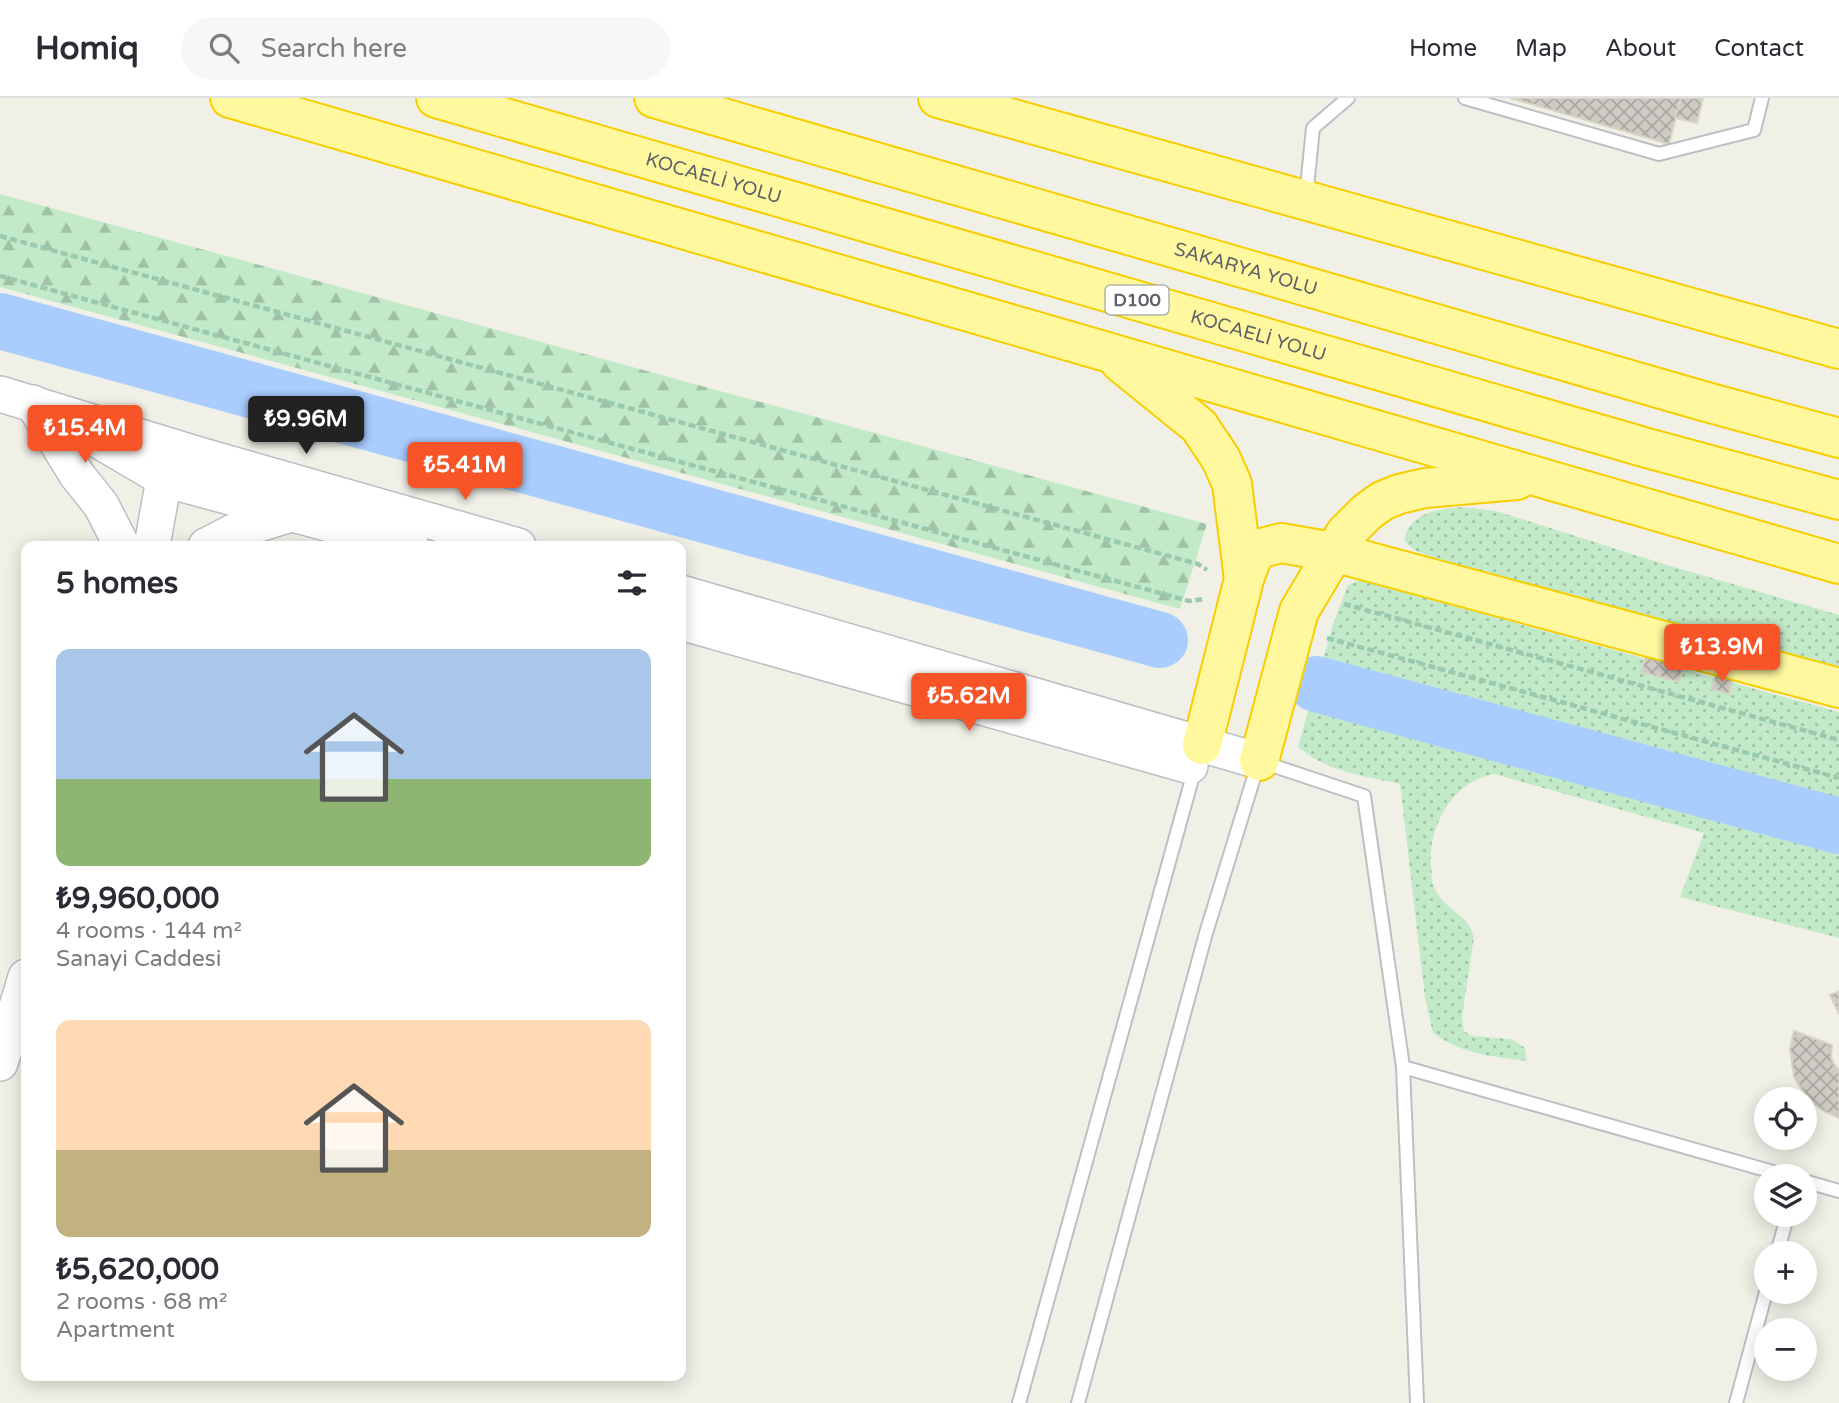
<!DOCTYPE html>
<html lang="en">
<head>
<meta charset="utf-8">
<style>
  :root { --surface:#fff; --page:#f7f7f7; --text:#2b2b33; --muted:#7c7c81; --line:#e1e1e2; --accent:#f75527 }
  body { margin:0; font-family:"Varela Round",sans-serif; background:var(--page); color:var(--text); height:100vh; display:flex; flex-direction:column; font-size:26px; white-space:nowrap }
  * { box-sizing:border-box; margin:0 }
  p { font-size:23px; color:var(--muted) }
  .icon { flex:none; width:38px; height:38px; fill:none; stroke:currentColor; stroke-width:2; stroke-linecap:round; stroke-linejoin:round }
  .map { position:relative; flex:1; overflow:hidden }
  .drawer { position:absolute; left:21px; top:443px; width:665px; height:840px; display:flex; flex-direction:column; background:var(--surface); border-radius:14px; box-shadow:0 4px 18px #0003 }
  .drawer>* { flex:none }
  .buttons { position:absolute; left:1754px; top:989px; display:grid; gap:14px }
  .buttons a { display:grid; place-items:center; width:63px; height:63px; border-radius:50%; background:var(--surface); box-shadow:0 4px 18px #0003; font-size:35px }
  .price { position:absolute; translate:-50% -60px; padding:0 16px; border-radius:7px; background:var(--accent); color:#fff; font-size:23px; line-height:46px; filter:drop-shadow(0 2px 4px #0008) }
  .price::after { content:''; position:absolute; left:50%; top:42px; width:21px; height:16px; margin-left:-10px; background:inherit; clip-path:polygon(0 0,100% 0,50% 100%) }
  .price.active { background:#222; color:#fff }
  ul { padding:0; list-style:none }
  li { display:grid; align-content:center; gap:14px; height:371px; padding:0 35px }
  li span { display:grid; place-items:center; height:217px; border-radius:14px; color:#555 }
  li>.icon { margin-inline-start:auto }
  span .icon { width:126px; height:126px; fill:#fffc; stroke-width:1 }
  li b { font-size:30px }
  h2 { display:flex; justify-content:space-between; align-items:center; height:84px; padding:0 35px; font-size:30px }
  header { display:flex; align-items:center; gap:42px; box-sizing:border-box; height:98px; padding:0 35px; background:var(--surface); border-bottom:2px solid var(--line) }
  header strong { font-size:33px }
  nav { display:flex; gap:38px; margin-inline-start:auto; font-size:24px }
  .search { width:490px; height:63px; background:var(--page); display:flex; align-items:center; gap:18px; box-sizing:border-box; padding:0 24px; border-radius:38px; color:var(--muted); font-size:26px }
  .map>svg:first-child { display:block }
</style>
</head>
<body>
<header>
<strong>Homiq</strong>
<div class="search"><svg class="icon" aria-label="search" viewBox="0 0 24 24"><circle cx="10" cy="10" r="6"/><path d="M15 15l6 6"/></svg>Search here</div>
<nav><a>Home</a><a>Map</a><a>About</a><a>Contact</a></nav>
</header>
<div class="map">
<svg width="1839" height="1305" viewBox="0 0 1839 1305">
  <defs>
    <pattern id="grass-dots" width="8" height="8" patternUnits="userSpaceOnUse" patternTransform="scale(1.75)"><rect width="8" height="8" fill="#c2eac8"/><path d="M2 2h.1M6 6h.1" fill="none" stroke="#a1c1a6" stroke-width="1.8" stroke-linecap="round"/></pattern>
    <pattern id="forest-firs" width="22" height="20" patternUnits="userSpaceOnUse" patternTransform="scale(1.75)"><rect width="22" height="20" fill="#c2eac8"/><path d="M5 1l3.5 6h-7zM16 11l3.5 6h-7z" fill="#a1c1a6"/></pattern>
    <pattern id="building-cross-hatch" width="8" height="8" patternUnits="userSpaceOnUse" patternTransform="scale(1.75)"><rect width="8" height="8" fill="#cdcbc3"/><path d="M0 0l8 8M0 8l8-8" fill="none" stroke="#aaa8a2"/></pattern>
  </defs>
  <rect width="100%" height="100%" fill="#f1f0e7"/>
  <g fill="url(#grass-dots)">
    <path d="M1462,409L1496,413L1667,467L1839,517V571L1439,462L1414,452L1404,443C1410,413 1437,412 1462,409Z"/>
    <path d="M1360,482L1839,614V840L1680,799L1704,735L1494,676C1453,683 1428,728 1431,767C1432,774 1431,783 1434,789C1443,812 1468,815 1474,839L1462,919L1464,933L1472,938L1511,941L1525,950L1527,963C1491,958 1464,957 1433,935L1425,900L1400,686C1365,678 1326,674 1298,649L1333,526L1348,487Z"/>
  </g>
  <path fill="url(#forest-firs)" d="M0,96L1207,426L1180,511L0,189Z"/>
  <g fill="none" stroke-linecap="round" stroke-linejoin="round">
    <g stroke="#a9cdff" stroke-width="56">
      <path d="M0,223L1160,542"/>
      <path d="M1316,586L1839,728"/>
    </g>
  </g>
  <g fill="url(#building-cross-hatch)" stroke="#d7d4c4" stroke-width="2">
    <path d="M1510,0H1681L1669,46Z"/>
    <path d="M1681,0H1703L1697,25L1675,20Z"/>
    <path d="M1647,554L1684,564L1679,584L1641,574Z"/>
    <path d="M1716,575L1733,580L1729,596L1711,591Z"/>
    <path d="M1839,893V916L1830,897Z"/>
    <path d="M1794,933L1832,947L1831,958L1833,965L1839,972V1020L1825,1014L1814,1006L1802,992L1794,979L1790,951Z"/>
  </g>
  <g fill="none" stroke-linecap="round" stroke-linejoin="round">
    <g stroke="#bebfc6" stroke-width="16">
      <g id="service">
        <path d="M1465,0L1659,56L1754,32L1762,0"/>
        <path d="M1306,99L1313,30L1348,0"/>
        <path d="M1403,969L1417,1305"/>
        <path d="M1804,1083L1839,1093"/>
        <path d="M1777,1155L1788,1116"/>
        <path d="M1019,1305L1195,670"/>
        <path d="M1078,1305L1206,835L1259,663L1364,698L1403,969L1787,1078"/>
        <path d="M1736,1305L1766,1194"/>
      </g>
    </g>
    <g stroke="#bcbec5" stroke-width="38">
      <g id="secondary">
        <path d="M0,296L199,357L518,448"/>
        <path d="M33,305L77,377L101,407L122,448"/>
        <path d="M91,338L164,381L411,448"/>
        <path d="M152,448L164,381L171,359"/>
        <path d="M206,448L233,434L294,415"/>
        <path d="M681,495L1259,663"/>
        <path d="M681,524L1190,668"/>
        <path d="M0,965L26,879"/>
      </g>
    </g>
    <g stroke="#f8ce00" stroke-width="42">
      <g id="trunk">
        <path d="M230,0L1839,466"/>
        <path id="s1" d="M436,0L1647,350L1839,402"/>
        <path id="s2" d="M654,0L1703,303L1839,340"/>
        <path d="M938,0L1839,251"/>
        <path d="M1120,264L1199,328L1221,361L1232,386L1244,481"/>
        <path d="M1202,647L1244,481L1251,462L1258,451L1281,445L1333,454L1839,590"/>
        <path d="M1259,663L1299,513L1345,436L1367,414L1382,403L1399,396L1425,390L1517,382"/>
      </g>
    </g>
    <g stroke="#99c9ae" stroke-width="4.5" stroke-dasharray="7 3.5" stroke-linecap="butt">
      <path d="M0,138L1198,466L1207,472"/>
      <path d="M0,178L1189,503L1204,501"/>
      <path d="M1344,506L1839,642"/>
      <path d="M1327,540L1839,680"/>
    </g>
    <use href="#service" stroke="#fff" stroke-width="12"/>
    <use href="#secondary" stroke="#fff" stroke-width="35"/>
    <use href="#trunk" stroke="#fff89f" stroke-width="38"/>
  </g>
  <g text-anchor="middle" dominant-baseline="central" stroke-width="6" stroke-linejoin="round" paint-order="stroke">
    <rect fill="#fff" stroke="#8e9095" stroke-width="2" x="1105.5" y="187.5" width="63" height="29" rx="5"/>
    <g font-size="18" font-weight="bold" fill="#5e6168">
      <text x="1137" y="202">D100</text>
    </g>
    <g font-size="19" fill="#5e6168" stroke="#fff">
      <text stroke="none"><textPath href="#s1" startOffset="289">KOCAELİ YOLU</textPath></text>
      <text stroke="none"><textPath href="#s2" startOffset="616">SAKARYA YOLU</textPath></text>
      <text stroke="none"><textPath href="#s1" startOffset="856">KOCAELİ YOLU</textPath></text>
    </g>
  </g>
</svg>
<div class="buttons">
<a><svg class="icon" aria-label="locate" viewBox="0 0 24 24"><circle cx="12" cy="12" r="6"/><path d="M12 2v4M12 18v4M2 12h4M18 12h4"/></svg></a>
<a><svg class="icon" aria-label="layers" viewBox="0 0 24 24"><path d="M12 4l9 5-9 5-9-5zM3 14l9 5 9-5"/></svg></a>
<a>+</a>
<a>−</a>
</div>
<b class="price active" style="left:306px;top:358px">₺9.96M</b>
<b class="price" style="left:85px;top:367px">₺15.4M</b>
<b class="price" style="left:465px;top:404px">₺5.41M</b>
<b class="price" style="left:1722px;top:586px">₺13.9M</b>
<b class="price" style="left:969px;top:635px">₺5.62M</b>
<section class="drawer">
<h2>5 homes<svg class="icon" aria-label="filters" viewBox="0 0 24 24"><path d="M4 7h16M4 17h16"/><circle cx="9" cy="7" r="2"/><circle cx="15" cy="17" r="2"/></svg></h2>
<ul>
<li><span style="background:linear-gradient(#a9c7e8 60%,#8fb573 0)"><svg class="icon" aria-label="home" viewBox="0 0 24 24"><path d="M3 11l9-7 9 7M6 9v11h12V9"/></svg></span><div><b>₺9,960,000</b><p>4 rooms · 144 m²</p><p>Sanayi Caddesi</p></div></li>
<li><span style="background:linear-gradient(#ffd9b3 60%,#c2b280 0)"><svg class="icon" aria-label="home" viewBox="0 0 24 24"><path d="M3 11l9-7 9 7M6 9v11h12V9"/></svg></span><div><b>₺5,620,000</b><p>2 rooms · 68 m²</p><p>Apartment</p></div></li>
</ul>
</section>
</div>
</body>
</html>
